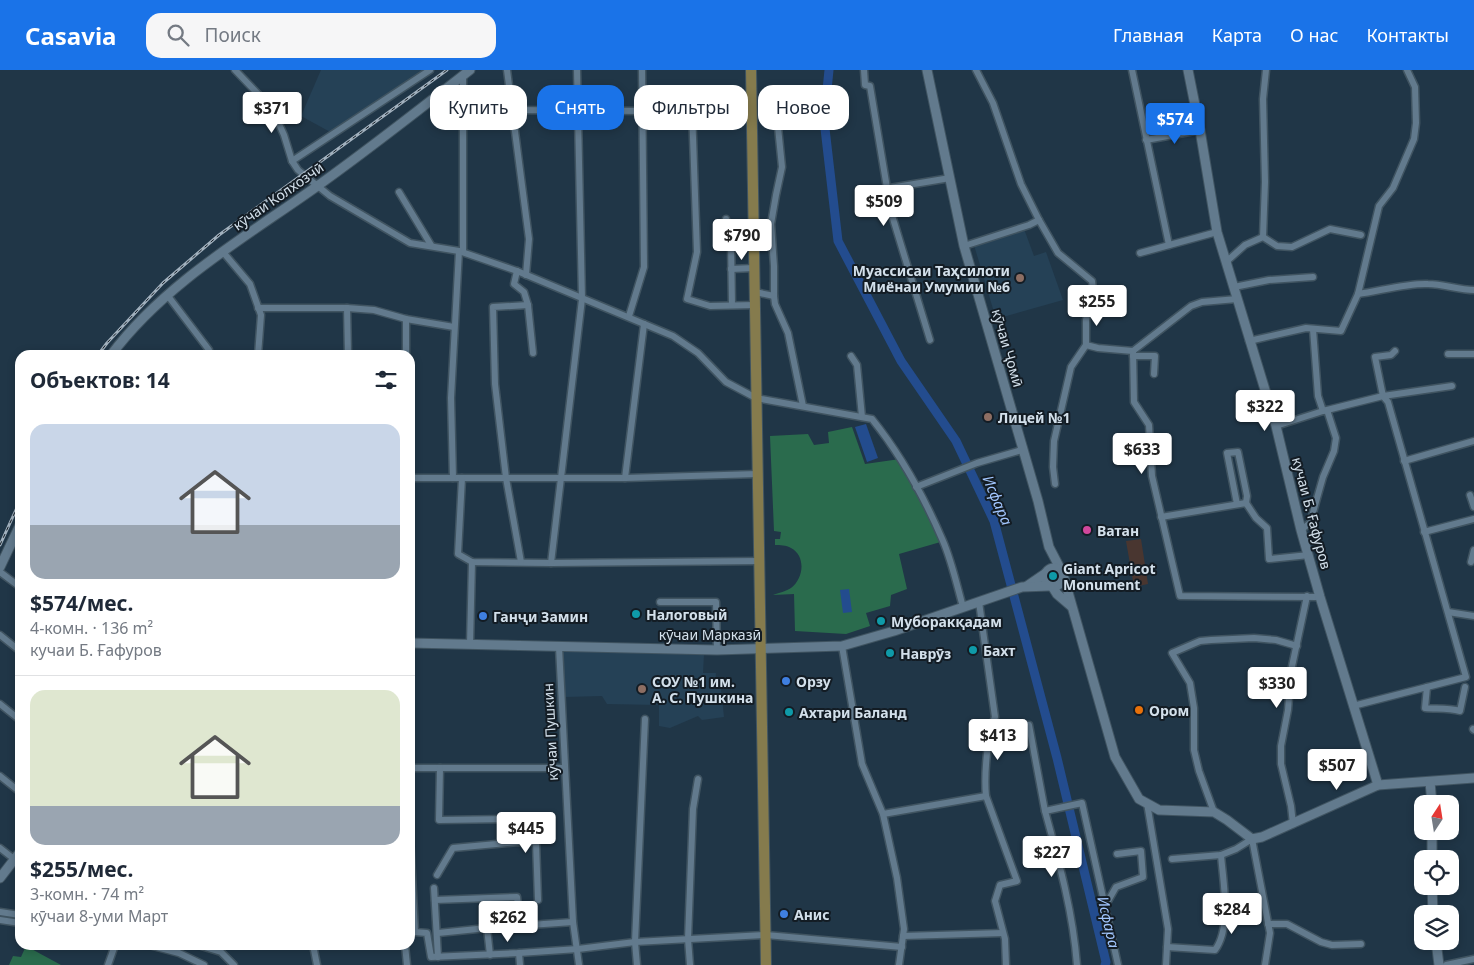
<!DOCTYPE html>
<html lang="ru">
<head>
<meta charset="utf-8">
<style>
  :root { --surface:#fff; --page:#f6f6f7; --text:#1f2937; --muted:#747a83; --line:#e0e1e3; --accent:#1a73e8 }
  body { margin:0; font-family:"Noto Sans",sans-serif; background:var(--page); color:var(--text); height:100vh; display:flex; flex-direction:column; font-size:19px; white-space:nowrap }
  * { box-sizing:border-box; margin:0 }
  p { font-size:16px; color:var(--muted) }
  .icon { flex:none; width:28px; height:28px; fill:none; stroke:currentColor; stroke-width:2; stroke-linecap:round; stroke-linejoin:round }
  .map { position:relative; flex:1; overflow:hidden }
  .side { position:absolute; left:15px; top:280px; width:400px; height:600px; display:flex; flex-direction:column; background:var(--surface); border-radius:15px; box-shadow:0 2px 8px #0003 }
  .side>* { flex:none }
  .guide { position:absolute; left:430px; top:15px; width:475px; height:45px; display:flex; gap:10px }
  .needle { width:32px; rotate:12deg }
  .tools { position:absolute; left:1414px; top:725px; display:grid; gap:10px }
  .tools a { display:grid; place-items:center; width:45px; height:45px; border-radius:10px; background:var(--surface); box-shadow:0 2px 8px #0003; font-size:25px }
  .price { position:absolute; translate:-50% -42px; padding:0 11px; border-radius:5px; background:#fff; color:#222; font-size:16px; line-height:32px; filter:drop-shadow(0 1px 2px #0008) }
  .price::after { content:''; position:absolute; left:50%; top:30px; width:15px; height:11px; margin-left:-8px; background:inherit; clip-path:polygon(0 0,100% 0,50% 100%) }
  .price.current { background:var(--accent); color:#fff }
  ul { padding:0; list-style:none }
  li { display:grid; align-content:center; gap:10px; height:265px; padding:0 15px }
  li+li { border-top:1px solid var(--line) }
  li span { display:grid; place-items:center; height:155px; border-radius:15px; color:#555 }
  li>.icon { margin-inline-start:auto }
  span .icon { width:90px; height:90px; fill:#fffc; stroke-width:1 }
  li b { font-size:21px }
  h2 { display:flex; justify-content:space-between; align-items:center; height:60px; padding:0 15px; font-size:21px }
  .pill { padding:0 18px; border-radius:15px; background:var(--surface); box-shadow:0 2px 8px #0003; font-size:18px; line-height:45px }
  .pill.current { background:var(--accent); color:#fff }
  header { display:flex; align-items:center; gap:30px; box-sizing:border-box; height:70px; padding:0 25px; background:var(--accent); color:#fff }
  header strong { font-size:24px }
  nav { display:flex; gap:28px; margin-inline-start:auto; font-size:18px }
  .search { width:350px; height:45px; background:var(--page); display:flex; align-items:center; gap:12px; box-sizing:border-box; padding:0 18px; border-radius:15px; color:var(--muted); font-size:19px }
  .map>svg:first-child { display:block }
</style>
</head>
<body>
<header>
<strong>Casavia</strong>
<div class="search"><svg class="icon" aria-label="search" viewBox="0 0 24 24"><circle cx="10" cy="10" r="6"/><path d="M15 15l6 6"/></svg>Поиск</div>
<nav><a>Главная</a><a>Карта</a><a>О нас</a><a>Контакты</a></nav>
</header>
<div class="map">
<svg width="1474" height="895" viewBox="0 0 1474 895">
  <rect width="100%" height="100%" fill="#203647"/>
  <path fill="#493630" d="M1141,469L1148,514L1134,517L1126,471Z"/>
  <g fill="#254156">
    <path d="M321,0H425L334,64L301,46Z"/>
    <path d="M1024,159L1034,186L1046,182L1063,230L996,249L974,175Z"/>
    <path d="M563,579L704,584L703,603H716L715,618L721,619L724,647L702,650L698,646L670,658L659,656V635L607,634L602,626L565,627Z"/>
  </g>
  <g fill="#2a6b4d">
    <path d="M852,357L865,394L900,389L944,471L899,484L907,519L891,525L890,536L866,543L870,556L846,564L795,561L794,524L773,525C778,523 787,521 791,518C804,508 806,486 791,478C786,475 780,475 775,475V469H780L781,462L774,461L770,366L808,364L814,375L829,373L828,362Z"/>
    <path d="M26,876L61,895H9L13,886L21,887Z"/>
  </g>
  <g fill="#234c8e">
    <path d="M866,354L878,388L867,392L855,357Z"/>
    <path d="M849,519L852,542L843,543L840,520Z"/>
  </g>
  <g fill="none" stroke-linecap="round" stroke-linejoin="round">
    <path stroke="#234c8e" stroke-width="9" d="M829,0L824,50L838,171L901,291L956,371L994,451L1057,688L1106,892L1105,895"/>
    <g stroke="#405461" stroke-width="9">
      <g id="street">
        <path d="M235,0L261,27L274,43L284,65L292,91L298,100L330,126L410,173L459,181L517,201L673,266L698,283L726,312L756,328L872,349C901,385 925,429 943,471C952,492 957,516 963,537"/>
        <path d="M507,0L529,169L526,205"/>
        <path d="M864,0L865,15L870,16L887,118"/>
        <path d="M976,0L993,33L1021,114L1039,150L1058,183L1092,211L1093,219L1086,250V275L1098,278L1133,281"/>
        <path d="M1132,0L1169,175"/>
        <path d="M463,6V182"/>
        <path d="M797,27L781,34L778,57L782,97L776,125L771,154L774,196V226L775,234L788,263L803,336"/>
        <path d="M692,39L697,182L687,229L710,236L755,235"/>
        <path d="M511,40L643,41L752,36"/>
        <path d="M1146,70L1200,60"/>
        <path d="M292,91L430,0"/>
        <path d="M399,122L431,175"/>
        <path d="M726,149L727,173H731L732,235"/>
        <path d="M1263,167L1265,112L1263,29L1266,0"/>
        <path d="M731,173L754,174"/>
        <path d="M964,176L1029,155L1039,150"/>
        <path d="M223,182L250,214L261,245L258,285"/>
        <path d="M1140,183L1217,162"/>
        <path d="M1226,192L1245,175L1263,167L1277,176L1292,177L1330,159L1361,165"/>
        <path d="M731,199L754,198"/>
        <path d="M517,201L514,214L524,222L528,235L533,283"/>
        <path d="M1234,217L1269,210L1313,207"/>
        <path d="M755,222L774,226"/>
        <path d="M1358,224C1380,221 1407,213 1428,214C1444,214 1458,220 1474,220"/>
        <path d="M168,226L209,280V285"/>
        <path d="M258,238H347L374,240L406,249L454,257"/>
        <path d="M347,238L348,285"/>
        <path d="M629,246L644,197L642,0"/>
        <path d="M1313,259L1318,326L1323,341"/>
        <path d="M930,270L884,119L950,108"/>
        <path d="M1249,271L1306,258L1341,261L1358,224L1379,136L1393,118L1414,69L1416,53L1415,17L1407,0"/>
        <path d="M1133,281L1134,332L1149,355L1152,406L1180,526L1320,527"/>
        <path d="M1133,281L1191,236L1202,232L1237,229"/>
        <path d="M1395,281L1391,285L1375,287L1383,326L1452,316"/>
        <path d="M1448,284H1474"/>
        <path d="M406,285V249"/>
        <path d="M851,286L857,295L862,347"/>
        <path d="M1133,286H1155L1154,304"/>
        <path d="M1276,356L1323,341L1383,326L1388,332L1466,607L1353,636"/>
        <path d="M1404,391L1474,371"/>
        <path d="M410,408H625L757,404"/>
        <path d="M453,408L451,328L459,181"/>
        <path d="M462,408L458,484L472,492L551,493L759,491"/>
        <path d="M625,408L644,254"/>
        <path d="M1055,414L1053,397L1054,371L1071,297L1086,275"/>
        <path d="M916,417L977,393L1022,380"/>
        <path d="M1470,425L1474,437"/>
        <path d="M1237,434L1227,383L1238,382L1247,426L1246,433"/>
        <path d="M1161,447L1246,433L1256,448L1267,458L1269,489L1309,485"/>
        <path d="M1301,460L1310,453L1323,407L1334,381L1336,368L1327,340"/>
        <path d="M1424,462L1474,449"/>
        <path d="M521,492L506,408L495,314L493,237L528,235"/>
        <path d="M1471,492L1474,480"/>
        <path d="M551,493L582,229L577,0"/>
        <path d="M0,502L20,517"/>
        <path d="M660,532H716L717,580"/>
        <path d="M979,532L995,647C987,665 984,706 986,726L1017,811L1000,815L995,831L1005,869L1006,895"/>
        <path d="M1448,542L1474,546"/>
        <path d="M0,565L20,581"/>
        <path d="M470,574L472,492"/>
        <path d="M842,576L862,694L883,744L897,808L904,859L899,895"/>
        <path d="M559,577L573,852L579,895"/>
        <path d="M1427,617L1425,638C1437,639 1448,638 1460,641L1465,617"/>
        <path d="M0,634L20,650"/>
        <path d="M990,656L1029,655L1045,741"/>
        <path d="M1473,659L1474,660"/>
        <path d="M410,698H564"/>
        <path d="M440,698L439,750L511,749L518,772H536L538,830"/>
        <path d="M0,706L20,722"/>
        <path d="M1147,733L1168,859L1166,895"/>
        <path d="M1214,742L1199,701L1194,680V638L1190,613L1172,583L1200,571L1211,570L1254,568L1276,570L1297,576"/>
        <path d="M883,744L986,726"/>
        <path d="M1293,754L1291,736L1281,694V676L1288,640L1291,601L1307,526"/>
        <path d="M410,767L415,862L427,863L431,887L519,883L578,879L635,872L766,865L902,877"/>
        <path d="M0,778L14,789"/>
        <path d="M1172,789L1221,785L1236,779L1252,769L1270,863L1265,895"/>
        <path d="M437,805L453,778L518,772"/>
        <path d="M434,818L438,887"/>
        <path d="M435,830L517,827L521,856"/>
        <path d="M1104,838L1116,817L1143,807L1141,781L1117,784"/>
        <path d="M0,842L20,845"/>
        <path d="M0,850L20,853"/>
        <path d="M1268,854H1287L1321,872L1332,875L1361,874"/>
        <path d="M438,863L487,858"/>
        <path d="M903,866L1003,863"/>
        <path d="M149,875L179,883L204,895"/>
        <path d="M198,875L221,882L234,895"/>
        <path d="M313,875L317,895"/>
        <path d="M405,875L407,895"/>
        <path d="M1167,877L1215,880C1232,857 1223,811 1221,785"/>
        <path d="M519,883L520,895"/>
        <path d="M490,885L487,858L573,852"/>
        <path d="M108,895L115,875"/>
        <path d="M637,895L635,872L645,649"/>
        <path d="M690,895L688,869L693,739L698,709"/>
        <path d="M1077,895C1073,842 1059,792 1045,741L1082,733L1118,895"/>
        <path d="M1446,895L1474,889"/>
      </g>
    </g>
    <g stroke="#405461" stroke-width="11">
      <g id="secondary">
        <path d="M927,0L964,176L1038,431L1049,477L1062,502"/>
        <path d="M1188,0L1200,60L1217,162L1276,356L1301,460L1320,527L1378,715"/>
        <path d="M111,285C164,214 244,168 316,117C368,80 419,40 470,0"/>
        <path d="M0,497L20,455"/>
        <circle cx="1054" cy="507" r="9"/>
        <path d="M1064,508L1115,687L1139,729L1159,740L1214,742L1227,750L1252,769L1262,767L1378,715L1474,708"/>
        <path d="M1027,516L1046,503"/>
        <path d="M1052,516L1057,524L1071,536"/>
        <path d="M410,573L717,580L842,576L894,561L1022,517L1050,516"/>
        <path d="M1430,712L1432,734"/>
        <path d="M1432,789V761"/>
        <path d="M0,808L20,782"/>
        <path d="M1432,816L1433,844"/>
        <path d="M1436,871L1439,895"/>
      </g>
    </g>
    <g stroke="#405461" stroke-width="12">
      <path id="primary" d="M751,0L766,895"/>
    </g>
    <use href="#street" stroke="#627a8d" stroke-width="6"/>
    <use href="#secondary" stroke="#627a8d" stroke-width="9"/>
    <use href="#primary" stroke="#857b4d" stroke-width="10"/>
    <g stroke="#a2b1be" stroke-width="3">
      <g id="rail">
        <path d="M98,285L107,273L163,213L219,165L447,0"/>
        <path d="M0,475L20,431"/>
      </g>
    </g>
    <use href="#rail" stroke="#131c24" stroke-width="1" stroke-dasharray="4" stroke-linecap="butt"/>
  </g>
  <g fill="#8d6e63" stroke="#131c24" stroke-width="2">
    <circle cx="1020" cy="208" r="5"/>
    <circle cx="988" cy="347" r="5"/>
    <circle cx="642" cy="619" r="5"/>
  </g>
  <circle fill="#d1479c" stroke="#131c24" stroke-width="2" cx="1087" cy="460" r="5"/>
  <g fill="#0f9aa8" stroke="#131c24" stroke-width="2">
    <circle cx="1053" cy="506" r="5"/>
    <circle cx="636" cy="544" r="5"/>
    <circle cx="881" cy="551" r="5"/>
    <circle cx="973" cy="580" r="5"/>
    <circle cx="890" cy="583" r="5"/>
    <circle cx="789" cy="642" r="5"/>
  </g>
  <g fill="#3f7fe0" stroke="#131c24" stroke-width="2">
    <circle cx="483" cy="546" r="5"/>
    <circle cx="786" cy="611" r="5"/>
    <circle cx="784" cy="844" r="5"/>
  </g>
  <circle fill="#e8710a" stroke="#131c24" stroke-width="2" cx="1139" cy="640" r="5"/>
  <g text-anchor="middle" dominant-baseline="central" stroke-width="4" stroke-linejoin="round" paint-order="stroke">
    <g font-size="14" fill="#d3e0eb" stroke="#131c24">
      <text transform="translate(278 126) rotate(-35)">кӯчаи Колхозчӣ</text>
      <text transform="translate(1008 278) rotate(74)">кӯчаи Ҷомӣ</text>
      <text transform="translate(1312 443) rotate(75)">кучаи Б. Ғафуров</text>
      <text x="710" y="564">кӯчаи Марказӣ</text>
      <text transform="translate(550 662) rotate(-93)">кӯчаи Пушкин</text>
    </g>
    <g font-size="14" font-weight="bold" fill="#d3e0eb" stroke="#131c24" text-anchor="start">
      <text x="1010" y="200" text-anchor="end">Муассисаи Таҳсилоти<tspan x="1010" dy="16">Миёнаи Умумии №6</tspan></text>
      <text x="998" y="347">Лицей №1</text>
      <text x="1097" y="460">Ватан</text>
      <text x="1063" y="498">Giant Apricot<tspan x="1063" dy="16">Monument</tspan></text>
      <text x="646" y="544">Налоговый</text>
      <text x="493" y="546">Ганҷи Замин</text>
      <text x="891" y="551">Муборакқадам</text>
      <text x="983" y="580">Бахт</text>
      <text x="900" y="583">Наврӯз</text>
      <text x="652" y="611">СОУ №1 им.<tspan x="652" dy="16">А. С. Пушкина</tspan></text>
      <text x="796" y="611">Орзу</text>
      <text x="1149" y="640">Ором</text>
      <text x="799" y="642">Ахтари Баланд</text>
      <text x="794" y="844">Анис</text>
    </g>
    <g font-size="15" font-style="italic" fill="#a1c5fd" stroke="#131c24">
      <text transform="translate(998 430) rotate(67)">Исфара</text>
      <text transform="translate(1109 852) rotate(77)">Исфара</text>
    </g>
  </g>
</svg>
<div class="tools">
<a><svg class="needle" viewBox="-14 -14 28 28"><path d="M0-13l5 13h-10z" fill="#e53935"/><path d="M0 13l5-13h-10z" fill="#747a83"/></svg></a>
<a><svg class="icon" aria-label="locate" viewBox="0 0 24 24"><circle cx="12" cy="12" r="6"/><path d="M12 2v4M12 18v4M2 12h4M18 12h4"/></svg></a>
<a><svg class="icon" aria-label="layers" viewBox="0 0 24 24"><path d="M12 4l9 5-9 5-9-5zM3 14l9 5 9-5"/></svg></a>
</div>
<b class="price" style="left:272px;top:64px">$371</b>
<b class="price current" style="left:1175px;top:75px">$574</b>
<b class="price" style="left:884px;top:157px">$509</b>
<b class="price" style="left:742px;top:191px">$790</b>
<b class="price" style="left:1097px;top:257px">$255</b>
<b class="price" style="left:1265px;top:362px">$322</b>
<b class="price" style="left:1142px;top:405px">$633</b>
<b class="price" style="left:1277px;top:639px">$330</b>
<b class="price" style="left:998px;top:691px">$413</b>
<b class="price" style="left:1337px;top:721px">$507</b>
<b class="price" style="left:526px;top:784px">$445</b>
<b class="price" style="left:1052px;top:808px">$227</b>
<b class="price" style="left:1232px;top:865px">$284</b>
<b class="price" style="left:508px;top:873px">$262</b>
<div class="guide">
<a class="pill">Купить</a>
<a class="pill current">Снять</a>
<a class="pill">Фильтры</a>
<a class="pill">Новое</a>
</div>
<section class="side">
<h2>Объектов: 14<svg class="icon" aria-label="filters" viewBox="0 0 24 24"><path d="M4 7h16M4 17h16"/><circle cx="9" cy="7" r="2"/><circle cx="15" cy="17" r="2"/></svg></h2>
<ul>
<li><span style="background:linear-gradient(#c9d6e8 65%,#9aa5b1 0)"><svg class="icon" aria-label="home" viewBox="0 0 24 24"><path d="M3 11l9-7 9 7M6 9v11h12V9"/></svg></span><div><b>$574/мес.</b><p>4-комн. · 136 m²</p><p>кучаи Б. Ғафуров</p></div></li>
<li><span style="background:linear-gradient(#dfe7d0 75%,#9aa5b1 0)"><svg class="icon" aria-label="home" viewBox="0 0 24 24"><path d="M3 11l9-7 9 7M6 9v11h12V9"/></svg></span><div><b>$255/мес.</b><p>3-комн. · 74 m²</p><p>кӯчаи 8-уми Март</p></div></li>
</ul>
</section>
</div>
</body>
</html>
